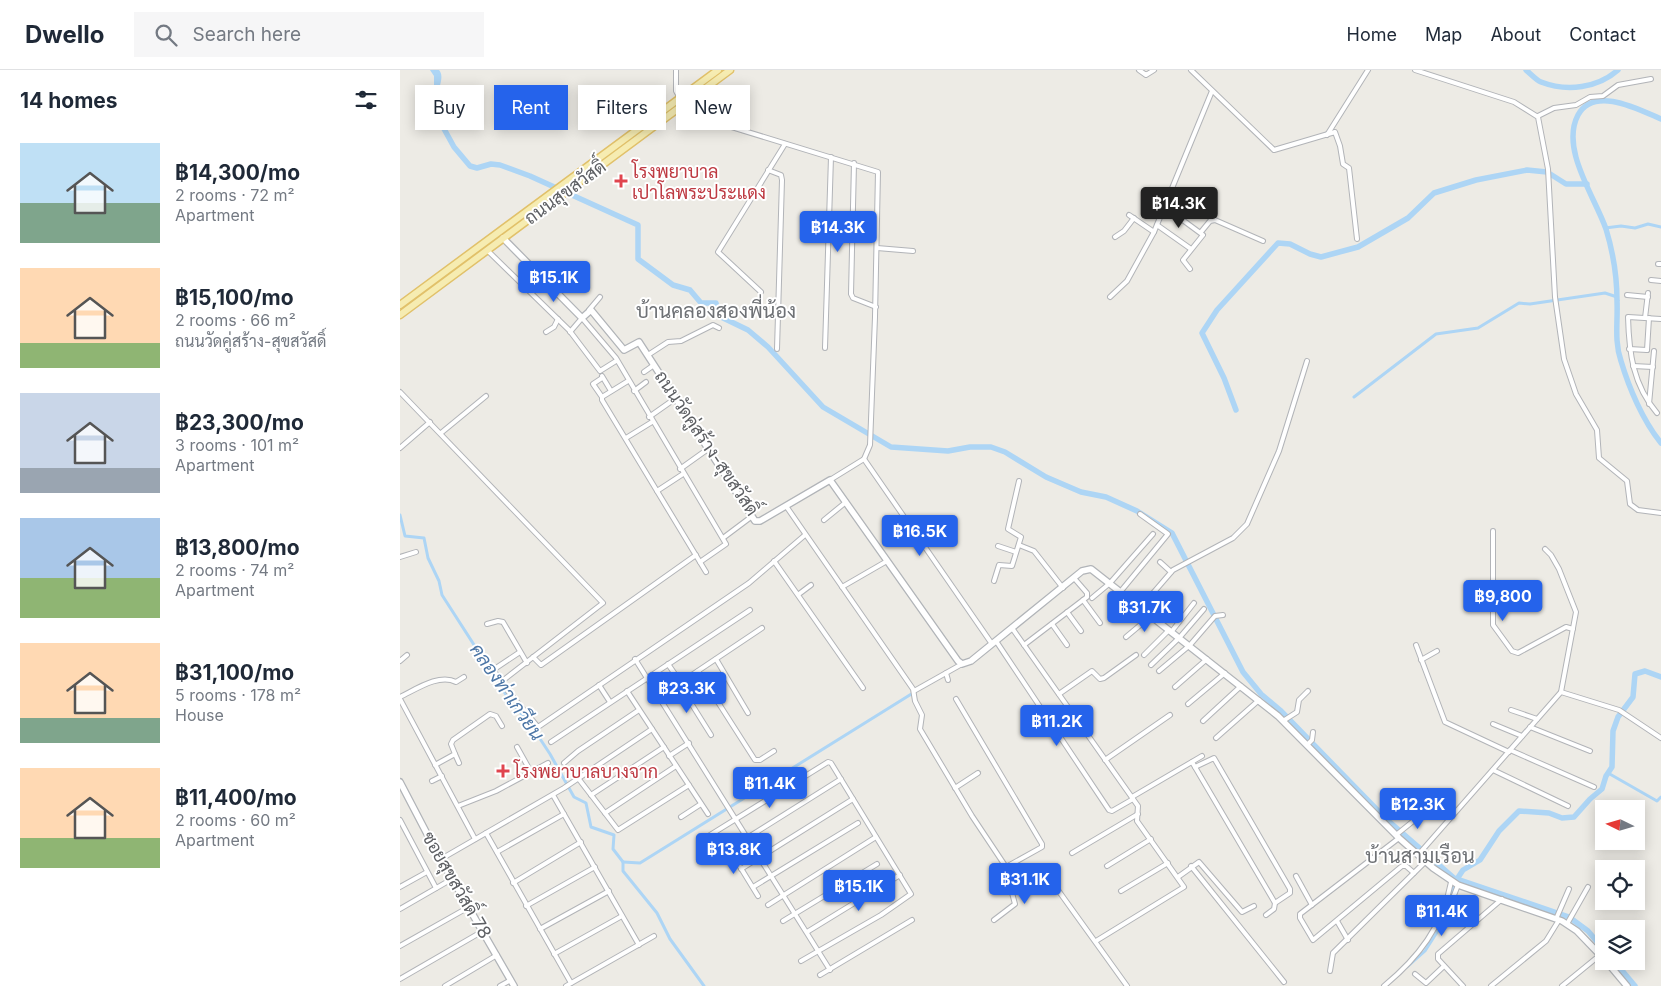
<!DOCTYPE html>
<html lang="en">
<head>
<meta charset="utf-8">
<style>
  :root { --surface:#fff; --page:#f6f6f7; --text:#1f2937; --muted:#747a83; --line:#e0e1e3; --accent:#2563eb }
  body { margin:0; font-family:Inter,Sarabun,sans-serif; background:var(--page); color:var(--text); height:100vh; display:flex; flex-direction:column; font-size:19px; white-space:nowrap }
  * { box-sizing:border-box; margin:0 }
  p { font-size:16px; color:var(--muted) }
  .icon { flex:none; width:28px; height:28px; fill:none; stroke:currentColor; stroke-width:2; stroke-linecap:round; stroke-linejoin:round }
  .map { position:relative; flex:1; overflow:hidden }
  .side { display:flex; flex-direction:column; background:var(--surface); width:400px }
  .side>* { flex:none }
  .banner { position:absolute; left:15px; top:15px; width:475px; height:45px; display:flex; gap:10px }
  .needle { width:32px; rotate:275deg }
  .controls { position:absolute; left:1195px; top:730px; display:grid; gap:10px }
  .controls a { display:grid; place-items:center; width:50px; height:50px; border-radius:0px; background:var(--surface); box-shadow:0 2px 12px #0003; font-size:25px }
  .price { position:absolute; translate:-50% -42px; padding:0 11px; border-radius:5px; background:var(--accent); color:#fff; font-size:16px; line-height:32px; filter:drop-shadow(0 1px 2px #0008) }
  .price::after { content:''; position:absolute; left:50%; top:30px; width:15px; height:11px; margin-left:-8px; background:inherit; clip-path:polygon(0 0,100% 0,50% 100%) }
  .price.selected { background:#222; color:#fff }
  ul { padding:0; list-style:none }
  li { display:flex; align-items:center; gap:15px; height:125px; padding:0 20px }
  li span { display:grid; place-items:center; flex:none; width:140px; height:100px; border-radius:0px; color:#555 }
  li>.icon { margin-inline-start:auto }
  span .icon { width:60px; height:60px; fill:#fffc; stroke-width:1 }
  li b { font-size:21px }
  h2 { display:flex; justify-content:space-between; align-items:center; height:60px; padding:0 20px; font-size:21px }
  .pill { padding:0 18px; border-radius:0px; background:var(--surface); box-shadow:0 2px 12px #0003; font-size:18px; line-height:45px }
  .pill.selected { background:var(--accent); color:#fff }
  header { display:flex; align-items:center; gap:30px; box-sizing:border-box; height:70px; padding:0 25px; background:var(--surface); border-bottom:1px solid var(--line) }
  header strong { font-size:24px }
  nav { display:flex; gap:28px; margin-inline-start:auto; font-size:18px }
  .search { width:350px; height:45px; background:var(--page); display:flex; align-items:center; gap:12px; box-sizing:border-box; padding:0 18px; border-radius:0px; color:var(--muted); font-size:19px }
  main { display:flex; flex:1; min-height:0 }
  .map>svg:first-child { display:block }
</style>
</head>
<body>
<header>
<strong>Dwello</strong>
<div class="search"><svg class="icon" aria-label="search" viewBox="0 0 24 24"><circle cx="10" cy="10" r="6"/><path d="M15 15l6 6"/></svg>Search here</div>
<nav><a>Home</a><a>Map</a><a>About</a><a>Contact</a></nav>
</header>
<main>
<section class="side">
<h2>14 homes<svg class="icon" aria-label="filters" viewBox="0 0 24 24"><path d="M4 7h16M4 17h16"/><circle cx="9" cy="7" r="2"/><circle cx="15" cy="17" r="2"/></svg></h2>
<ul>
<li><span style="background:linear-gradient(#bfe0f5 60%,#7fa58c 0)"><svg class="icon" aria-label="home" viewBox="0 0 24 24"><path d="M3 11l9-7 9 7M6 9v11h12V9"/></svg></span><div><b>฿14,300/mo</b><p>2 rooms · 72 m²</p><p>Apartment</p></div></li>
<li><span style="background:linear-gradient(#ffd9b3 75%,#8fb573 0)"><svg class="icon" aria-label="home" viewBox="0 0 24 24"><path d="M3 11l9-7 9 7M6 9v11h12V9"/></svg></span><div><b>฿15,100/mo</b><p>2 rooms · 66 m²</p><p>ถนนวัดคู่สร้าง-สุขสวัสดิ์</p></div></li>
<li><span style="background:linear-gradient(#c9d6e8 75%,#9aa5b1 0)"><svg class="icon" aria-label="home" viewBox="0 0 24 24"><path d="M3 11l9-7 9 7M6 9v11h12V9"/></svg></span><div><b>฿23,300/mo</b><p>3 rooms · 101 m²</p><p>Apartment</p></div></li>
<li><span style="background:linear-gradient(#a9c7e8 60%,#8fb573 0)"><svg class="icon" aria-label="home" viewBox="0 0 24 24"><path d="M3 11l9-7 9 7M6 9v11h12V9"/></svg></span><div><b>฿13,800/mo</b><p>2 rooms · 74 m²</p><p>Apartment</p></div></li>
<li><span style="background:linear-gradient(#ffd9b3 75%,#7fa58c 0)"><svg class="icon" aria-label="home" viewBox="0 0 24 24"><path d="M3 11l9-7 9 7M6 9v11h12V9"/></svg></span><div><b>฿31,100/mo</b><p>5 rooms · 178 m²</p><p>House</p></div></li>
<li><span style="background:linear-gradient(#ffd9b3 70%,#8fb573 0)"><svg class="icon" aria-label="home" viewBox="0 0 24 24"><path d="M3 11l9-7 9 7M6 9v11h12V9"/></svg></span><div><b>฿11,400/mo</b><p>2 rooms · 60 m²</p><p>Apartment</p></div></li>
</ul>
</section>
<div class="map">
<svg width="1261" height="916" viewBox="0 0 1261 916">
  <rect width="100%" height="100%" fill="#edebe5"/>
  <path fill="#add5f5" d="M30,0H39C45,7 38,17 38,27C39,38 41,47 47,57L44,63L34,33V6Z"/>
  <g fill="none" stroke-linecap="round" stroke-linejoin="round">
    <g stroke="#add5f5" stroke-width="3">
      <path d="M1205,158L1221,156L1235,158L1248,154L1261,157"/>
      <path d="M954,327L1036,264L1078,258L1119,233L1130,234L1205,223L1217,227"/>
      <path d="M0,445L5,466L24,468L28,488L39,511L42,525L112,634L129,652L150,684L174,727L186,733L191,757L214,765L213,779L223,792V801L257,843L270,869L304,916"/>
      <path d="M1208,703L1257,731L1261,727"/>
      <path d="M223,792L240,793L513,623"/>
      <path d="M1049,828L1057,809"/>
      <path d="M1007,897L1025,881L1041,856L1046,836"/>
    </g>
    <g stroke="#add5f5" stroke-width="5.5">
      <path d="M1126,0C1131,4 1136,10 1141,12C1167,22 1198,18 1218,0"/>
      <path d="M1261,49C1240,40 1194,15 1178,45C1160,79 1195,127 1206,159C1213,182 1217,207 1217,231C1218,251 1214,271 1221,291C1229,318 1243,351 1261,373"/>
      <path d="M43,57L54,77L70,96L77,98L91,94L100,95L130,106L238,155V189L273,215L290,220L301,233H316L319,246L348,260L368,277L423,337L491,377L548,381L570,377H591L605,382L646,407L681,422L706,427L737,441L772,463L843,602L861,624L880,640L985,748L1054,808L1169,847L1188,861L1204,880"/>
      <path d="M836,340L824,308L802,263L817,240L878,173L890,174L910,184L921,187L958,177L1008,148L1034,123L1076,110L1127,100L1147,102L1166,114H1187"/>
      <path d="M1057,809L1063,800L1080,790L1099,761L1119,741L1149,743L1162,748L1174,747L1190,729L1202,719L1206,706L1212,697L1213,661L1218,647L1233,627L1235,604L1245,601L1261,607"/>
      <path d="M1214,891L1235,916"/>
    </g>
    <g stroke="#b2b4b8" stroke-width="6">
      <g id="street">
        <path d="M276,0V21L280,28"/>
        <path d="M739,0L746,5L754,0"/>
        <path d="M791,0L874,80L935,62L940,76L943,94L949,98L957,169"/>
        <path d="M1015,0L1114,32L1138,47L1148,99L1155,227L1164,289L1176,324L1197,360L1199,388L1227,411L1230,434L1238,440L1261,443"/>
        <path d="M276,40L478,102L475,247L470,375L464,389L430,410"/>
        <path d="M1138,46L1154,38L1176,35L1190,27L1203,26L1218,15L1251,9"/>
        <path d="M927,65L968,0"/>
        <path d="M454,93L451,224L453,228L476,237"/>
        <path d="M368,100L381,105L382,110L377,279"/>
        <path d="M765,137L803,165L783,190L790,199"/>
        <path d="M729,145L754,162"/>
        <path d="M757,155L791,179"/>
        <path d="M801,162L810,151L815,150L863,171"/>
        <path d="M715,167L724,161L734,148"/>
        <path d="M477,178L513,181"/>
        <path d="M87,180L169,260L200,301L216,291"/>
        <path d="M1258,194H1261"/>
        <path d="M1251,210L1261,211"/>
        <path d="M361,222L318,182L385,74"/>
        <path d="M1227,225L1248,227"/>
        <path d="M710,227L727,211L754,162L812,21"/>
        <path d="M189,240L200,227"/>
        <path d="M1245,248L1248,223"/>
        <path d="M146,262L154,257L158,249"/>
        <path d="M170,262L182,248L216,288L326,474L300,492"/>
        <path d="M425,278L431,87"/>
        <path d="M1229,279L1247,280"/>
        <path d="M1247,280L1249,248"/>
        <path d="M248,285L268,272L281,271L313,255L319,258"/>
        <path d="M1233,296L1253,297"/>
        <path d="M244,302L254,295"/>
        <path d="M202,306L211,321"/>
        <path d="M228,311L202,327V330L257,421L283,404"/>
        <path d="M234,321L246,312"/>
        <path d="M0,322L203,533L101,612"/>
        <path d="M202,327L193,314L202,308"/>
        <path d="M1249,334L1254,281"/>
        <path d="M1257,343C1233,315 1229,283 1228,247L1261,249"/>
        <path d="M249,347L276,328"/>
        <path d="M41,363L86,326"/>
        <path d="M226,368L252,352"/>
        <path d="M0,378L30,352"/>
        <path d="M464,389L592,574"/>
        <path d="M280,399L308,379"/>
        <path d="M257,421L306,502"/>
        <path d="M386,436L513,619L515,631L522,645L520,659L572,746L606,797L622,816"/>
        <path d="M424,450L446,432"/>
        <path d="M1093,461V555L1112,581L1118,583L1166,557L1173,559"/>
        <path d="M323,468L351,447"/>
        <path d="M619,475L634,481L663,518"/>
        <path d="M598,476L616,482"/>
        <path d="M1145,479L1151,485L1159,499L1176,542L1161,622"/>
        <path d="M0,487L16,482"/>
        <path d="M374,491L463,618"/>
        <path d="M760,492L771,502"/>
        <path d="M594,511L599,495L612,496L621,467L608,459L619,411"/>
        <path d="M442,517L487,491"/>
        <path d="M721,521L768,464L740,444"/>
        <path d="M399,524L411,515"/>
        <path d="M692,528L710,513L753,464"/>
        <path d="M683,530L700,553"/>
        <path d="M741,537L773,500L833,468L847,454L879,381L907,291"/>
        <path d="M667,542L681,561"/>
        <path d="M714,545L731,529"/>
        <path d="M87,554L98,551L103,552L127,593"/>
        <path d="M652,554L667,575"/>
        <path d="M612,558L738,736L737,751L784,817L696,871"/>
        <path d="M772,561L794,533"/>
        <path d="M726,567L751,546"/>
        <path d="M596,571L709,740L712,741L733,729"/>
        <path d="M624,575L687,527V523L674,508"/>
        <path d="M1016,575L1045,652L1109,682"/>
        <path d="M744,585L769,560"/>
        <path d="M133,587L141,595L296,485"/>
        <path d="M235,589L430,900"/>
        <path d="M316,589L348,643"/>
        <path d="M1021,590L1037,581"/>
        <path d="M0,591L7,585"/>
        <path d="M89,594L108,621L138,657L349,513L405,465"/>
        <path d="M268,594L281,613"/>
        <path d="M751,595L780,567L804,539"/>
        <path d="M93,600L120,582"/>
        <path d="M298,601L355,690H360L374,681"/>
        <path d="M759,601L790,575L815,546L823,545"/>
        <path d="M548,610L546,603L562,594"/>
        <path d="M279,614L311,665"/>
        <path d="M199,615L210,632"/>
        <path d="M775,617L807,589"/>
        <path d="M227,621L308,744"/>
        <path d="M514,621L546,603"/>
        <path d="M659,624L692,601L700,609L704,608L736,585"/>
        <path d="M0,627C15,620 39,603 56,612L64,607"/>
        <path d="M259,627L362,558"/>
        <path d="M0,629L75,769"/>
        <path d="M556,629L642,774V777L606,797"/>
        <path d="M788,634L825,603"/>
        <path d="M1111,640L1137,649"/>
        <path d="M803,651L841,616"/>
        <path d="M883,651L897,642L899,630L908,621"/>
        <path d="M1093,654L1122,666"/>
        <path d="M1130,657L1190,681"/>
        <path d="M816,668L859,630"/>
        <path d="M151,672L350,540"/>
        <path d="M908,674L912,670L913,662"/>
        <path d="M117,677L131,702"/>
        <path d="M1110,680L1194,717"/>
        <path d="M55,684L59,693"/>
        <path d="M269,686L289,673"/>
        <path d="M705,690L770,645"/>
        <path d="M792,692L875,833"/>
        <path d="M164,693L178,681L239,640"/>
        <path d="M35,695L55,684L51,674L53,670L90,644L96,646L102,656"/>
        <path d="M795,697L814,688L890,819V823L875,833L874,839L866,845"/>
        <path d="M1093,700L1168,736"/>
        <path d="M178,708L218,760L289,715"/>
        <path d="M32,711L42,706"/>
        <path d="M555,718L578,703"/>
        <path d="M153,725L239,875"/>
        <path d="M191,725L264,677"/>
        <path d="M732,727L802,686"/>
        <path d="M58,736L96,721L148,693"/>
        <path d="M205,743L276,696"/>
        <path d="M281,747L301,734"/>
        <path d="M0,750L36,818"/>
        <path d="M86,763L171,913"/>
        <path d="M996,765L1022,744"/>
        <path d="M999,768L900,844V848L913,870L1002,796H1006L1014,803"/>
        <path d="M302,770L428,692L431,693L511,824L481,845L401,891"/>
        <path d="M97,782L164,744"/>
        <path d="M672,783L738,744"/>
        <path d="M1018,785L1161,622L1219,640L1261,668"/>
        <path d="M41,789L164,718L252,659"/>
        <path d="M707,796L751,769"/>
        <path d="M791,796L884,912"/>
        <path d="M341,799L453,729"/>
        <path d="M896,806L912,835"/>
        <path d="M778,807L799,792L842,842L854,836"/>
        <path d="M113,813L181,772"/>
        <path d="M0,817L27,802"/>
        <path d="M353,817L458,753"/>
        <path d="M721,821L768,793"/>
        <path d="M358,826L331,782V778L441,709"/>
        <path d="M368,835L476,767"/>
        <path d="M126,836L195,797"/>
        <path d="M1049,838L1058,815"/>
        <path d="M0,839L52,809"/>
        <path d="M1156,849L1169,819"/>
        <path d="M594,850L615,834L612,823L645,802L727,916"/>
        <path d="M383,851L477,794"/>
        <path d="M937,851L948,870"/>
        <path d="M1167,854L1188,817"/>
        <path d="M140,859L209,821"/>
        <path d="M407,862L500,805"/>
        <path d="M0,876L69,837"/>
        <path d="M154,884L222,846"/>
        <path d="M930,901L933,883L1025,792"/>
        <path d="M1015,904L1026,913L1044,896"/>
        <path d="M420,905L512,850"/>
        <path d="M0,909L83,861"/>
        <path d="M45,916L97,885"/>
        <path d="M100,916L111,910"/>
        <path d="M166,916L254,866"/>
        <path d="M984,916C1018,888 1043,856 1051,812"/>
        <path d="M1063,916L1038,889V884L1102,829"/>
        <path d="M1091,916L1146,871L1159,850"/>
        <path d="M1162,916L1200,885"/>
      </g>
    </g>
    <g stroke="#b1b4b8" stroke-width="8">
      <g id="secondary">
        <path d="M103,168L182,248L191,240L224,280L239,272L355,451H360L430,410L558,591L562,594L571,591L682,501L691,499L878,646L999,768L1033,798L1058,815L1162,851L1177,861L1204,889"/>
        <path d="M0,712L36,781L114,916"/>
        <path d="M1206,891L1227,916"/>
      </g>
    </g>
    <g stroke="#e1c16a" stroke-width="9">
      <g id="primary">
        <path d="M0,235L318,0"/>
        <path d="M0,245L330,0"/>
      </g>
    </g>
    <use href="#street" stroke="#fff" stroke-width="4"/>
    <use href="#secondary" stroke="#fff" stroke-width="5.5"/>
    <use href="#primary" stroke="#f6ecb1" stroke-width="6"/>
  </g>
  <g fill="#e0444e" stroke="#fff" stroke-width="2">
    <path d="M218.5 103.5h5v5h5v5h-5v5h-5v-5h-5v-5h5z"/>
    <path d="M100.5 693.5h5v5h5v5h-5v5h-5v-5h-5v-5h5z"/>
  </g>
  <g text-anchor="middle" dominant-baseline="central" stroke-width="4" stroke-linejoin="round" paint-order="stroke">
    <g font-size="18" fill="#be3a42" stroke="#fff" text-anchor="start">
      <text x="232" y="101">โรงพยาบาล<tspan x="232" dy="21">เปาโลพระประแดง</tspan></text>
      <text x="114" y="701">โรงพยาบาลบางจาก</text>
    </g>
    <g font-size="18" fill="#5d5f63" stroke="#fff">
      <text transform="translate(165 122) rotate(-36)">ถนนสุขสวัสดิ์</text>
      <text transform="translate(307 373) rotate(56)">ถนนวัดคู่สร้าง-สุขสวัสดิ์</text>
      <text transform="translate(57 815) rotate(60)">ซอยสุขสวัสดิ์ 78</text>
    </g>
    <g font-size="19" font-style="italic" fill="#4c76a6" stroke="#fff">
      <text transform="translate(107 622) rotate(55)">คลองท่าเกวียน</text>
    </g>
    <g font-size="20" fill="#6e7175" stroke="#fff">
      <text x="316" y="241">บ้านคลองสองพี่น้อง</text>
      <text x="1020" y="786">บ้านสามเรือน</text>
    </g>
  </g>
</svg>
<div class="controls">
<a><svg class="needle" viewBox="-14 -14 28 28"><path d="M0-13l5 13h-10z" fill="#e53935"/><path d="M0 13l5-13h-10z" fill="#747a83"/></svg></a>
<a><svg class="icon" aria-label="locate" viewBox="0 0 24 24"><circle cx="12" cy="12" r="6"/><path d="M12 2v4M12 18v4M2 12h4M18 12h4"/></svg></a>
<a><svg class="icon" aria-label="layers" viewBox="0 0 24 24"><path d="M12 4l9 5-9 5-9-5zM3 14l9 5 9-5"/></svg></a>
</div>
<b class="price selected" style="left:779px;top:159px">฿14.3K</b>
<b class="price" style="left:438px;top:183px">฿14.3K</b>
<b class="price" style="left:154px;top:233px">฿15.1K</b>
<b class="price" style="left:520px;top:487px">฿16.5K</b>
<b class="price" style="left:1103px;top:552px">฿9,800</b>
<b class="price" style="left:745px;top:563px">฿31.7K</b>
<b class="price" style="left:287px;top:644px">฿23.3K</b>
<b class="price" style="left:657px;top:677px">฿11.2K</b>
<b class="price" style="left:370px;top:739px">฿11.4K</b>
<b class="price" style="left:1018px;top:760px">฿12.3K</b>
<b class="price" style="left:334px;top:805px">฿13.8K</b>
<b class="price" style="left:625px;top:835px">฿31.1K</b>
<b class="price" style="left:459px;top:842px">฿15.1K</b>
<b class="price" style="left:1042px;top:867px">฿11.4K</b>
<div class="banner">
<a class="pill">Buy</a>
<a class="pill selected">Rent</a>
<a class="pill">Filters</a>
<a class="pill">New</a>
</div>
</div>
</main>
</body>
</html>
